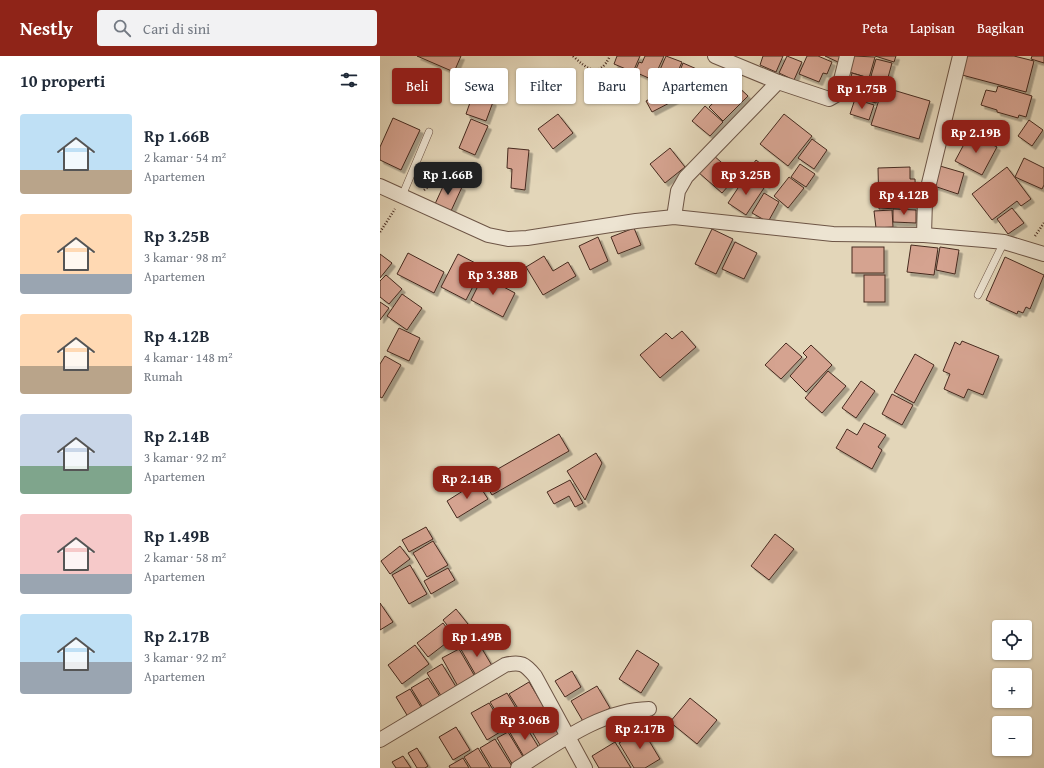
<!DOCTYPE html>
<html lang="id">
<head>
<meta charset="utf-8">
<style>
  :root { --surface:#fff; --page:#f2f2f3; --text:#1f2937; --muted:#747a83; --accent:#8f2418 }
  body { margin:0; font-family:"Gentium Book Plus",serif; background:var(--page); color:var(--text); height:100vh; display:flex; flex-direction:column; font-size:15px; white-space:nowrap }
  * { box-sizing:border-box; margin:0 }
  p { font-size:13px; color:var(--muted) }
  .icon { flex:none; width:22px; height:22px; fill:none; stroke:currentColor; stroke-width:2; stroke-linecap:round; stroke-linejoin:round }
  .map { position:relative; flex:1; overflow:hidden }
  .drawer { display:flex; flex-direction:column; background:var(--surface); width:380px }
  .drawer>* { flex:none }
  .hud { position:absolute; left:12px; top:12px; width:380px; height:36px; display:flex; gap:8px }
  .controls { position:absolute; left:612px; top:564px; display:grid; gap:8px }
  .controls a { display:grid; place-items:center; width:40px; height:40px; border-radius:4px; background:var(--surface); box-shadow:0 1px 3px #0004; font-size:20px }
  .price { position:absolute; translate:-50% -34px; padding:0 9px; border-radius:8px; background:var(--accent); color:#fff; font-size:13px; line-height:26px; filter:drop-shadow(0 1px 2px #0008) }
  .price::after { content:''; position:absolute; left:50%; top:24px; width:12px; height:9px; margin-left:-6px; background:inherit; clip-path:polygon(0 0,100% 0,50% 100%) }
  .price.current { background:#222; color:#fff }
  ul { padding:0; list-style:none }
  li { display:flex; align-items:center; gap:12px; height:100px; padding:0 20px }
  li span { display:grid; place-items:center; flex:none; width:112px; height:80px; border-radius:4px; color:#555 }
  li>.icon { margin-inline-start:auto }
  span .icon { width:48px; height:48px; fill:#fffc; stroke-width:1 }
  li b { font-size:17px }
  h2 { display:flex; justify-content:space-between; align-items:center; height:48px; padding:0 20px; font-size:17px }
  .chip { padding:0 14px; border-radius:4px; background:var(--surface); box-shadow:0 1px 3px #0004; font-size:14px; line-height:36px }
  .chip.current { background:var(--accent); color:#fff }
  header { display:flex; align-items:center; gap:24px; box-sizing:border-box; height:56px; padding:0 20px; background:var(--accent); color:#fff }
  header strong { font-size:19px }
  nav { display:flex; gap:22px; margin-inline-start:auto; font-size:14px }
  .search { width:280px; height:36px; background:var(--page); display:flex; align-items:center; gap:10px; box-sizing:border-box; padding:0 14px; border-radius:4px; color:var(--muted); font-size:15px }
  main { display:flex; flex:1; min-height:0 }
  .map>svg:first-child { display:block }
</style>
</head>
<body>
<header>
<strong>Nestly</strong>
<div class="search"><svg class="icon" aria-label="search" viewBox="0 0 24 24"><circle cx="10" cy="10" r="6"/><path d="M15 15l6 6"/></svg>Cari di sini</div>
<nav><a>Peta</a><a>Lapisan</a><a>Bagikan</a></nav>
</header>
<main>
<section class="drawer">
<h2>10 properti<svg class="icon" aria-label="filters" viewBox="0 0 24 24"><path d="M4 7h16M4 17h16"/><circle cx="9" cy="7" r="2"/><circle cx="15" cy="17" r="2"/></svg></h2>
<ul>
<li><span style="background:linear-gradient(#bfe0f5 70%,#b9a48a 0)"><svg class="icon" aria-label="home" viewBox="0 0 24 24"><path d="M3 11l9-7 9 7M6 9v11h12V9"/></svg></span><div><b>Rp 1.66B</b><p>2 kamar · 54 m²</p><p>Apartemen</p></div></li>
<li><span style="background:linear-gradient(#ffd9b3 75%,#9aa5b1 0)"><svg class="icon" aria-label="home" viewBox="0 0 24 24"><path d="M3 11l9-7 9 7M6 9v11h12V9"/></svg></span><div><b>Rp 3.25B</b><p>3 kamar · 98 m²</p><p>Apartemen</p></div></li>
<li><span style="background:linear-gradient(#ffd9b3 65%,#b9a48a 0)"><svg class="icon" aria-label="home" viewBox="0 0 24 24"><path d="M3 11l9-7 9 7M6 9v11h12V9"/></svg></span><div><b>Rp 4.12B</b><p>4 kamar · 148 m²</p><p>Rumah</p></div></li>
<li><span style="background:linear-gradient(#c9d6e8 65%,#7fa58c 0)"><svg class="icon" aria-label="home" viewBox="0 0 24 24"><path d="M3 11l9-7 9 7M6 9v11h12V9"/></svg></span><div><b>Rp 2.14B</b><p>3 kamar · 92 m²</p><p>Apartemen</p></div></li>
<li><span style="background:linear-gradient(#f6c9c9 75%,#9aa5b1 0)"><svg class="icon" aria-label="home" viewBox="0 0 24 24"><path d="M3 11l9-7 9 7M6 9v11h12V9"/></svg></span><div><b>Rp 1.49B</b><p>2 kamar · 58 m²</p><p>Apartemen</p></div></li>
<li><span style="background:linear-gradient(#bfe0f5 60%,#9aa5b1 0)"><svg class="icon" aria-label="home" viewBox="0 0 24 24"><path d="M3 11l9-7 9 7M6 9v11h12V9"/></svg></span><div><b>Rp 2.17B</b><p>3 kamar · 92 m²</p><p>Apartemen</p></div></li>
</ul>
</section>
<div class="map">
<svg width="664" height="712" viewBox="0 0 664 712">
  <defs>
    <filter id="shadow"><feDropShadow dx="3.5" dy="3.5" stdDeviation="0" flood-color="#0004"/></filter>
  </defs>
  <rect width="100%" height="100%" fill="#e3d6b9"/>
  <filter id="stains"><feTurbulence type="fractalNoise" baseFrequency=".005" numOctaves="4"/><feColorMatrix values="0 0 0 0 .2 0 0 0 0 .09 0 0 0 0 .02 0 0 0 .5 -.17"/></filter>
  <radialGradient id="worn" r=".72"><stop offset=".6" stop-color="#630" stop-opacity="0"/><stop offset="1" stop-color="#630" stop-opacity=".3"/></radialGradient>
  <g fill="#d5a390" stroke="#462a1f" filter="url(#shadow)">
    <path d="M37,0H81L74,16Z"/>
    <path d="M237,0H260L253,16L234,8Z"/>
    <path d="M265,0H284L273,24L255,16L259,6L262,7Z"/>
    <path d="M286,0L302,6L292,29L276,23Z"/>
    <path d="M383,0H403L396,16L380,9Z"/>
    <path d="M407,0L422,6L414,24L399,17Z"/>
    <path d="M427,0H438L452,6L447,18L443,17L439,26L419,18Z"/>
    <path d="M445,0H460L458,6Z"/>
    <path d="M473,0L495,1L489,22L469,16Z"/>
    <path d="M495,0H516L514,6Z"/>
    <path d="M587,0H634L654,5L646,36L582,19Z"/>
    <path d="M652,0H664V7L651,3Z"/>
    <path d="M496,3L512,7L507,25L491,20Z"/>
    <path d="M303,7L319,14L312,30L297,23Z"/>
    <path d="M321,13L340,22L329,45L310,36Z"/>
    <path d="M472,17L502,26L496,47L472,40L475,30L469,28Z"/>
    <path d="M354,27L368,40L343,65L329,51Z"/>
    <path d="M293,30L299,42L272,56L266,45Z"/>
    <path d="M618,30L652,40L646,61L639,59L638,62L617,56V54L601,49L606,34L616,36Z"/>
    <path d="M503,31L550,45L539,83L491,69Z"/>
    <path d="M93,38L113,46L106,65L86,58Z"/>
    <path d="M475,43L494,49L489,64L470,58Z"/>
    <path d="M325,50L343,66L330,80L312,65Z"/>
    <path d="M178,58L193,77L173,93L158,73Z"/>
    <path d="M404,58L432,80L408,110L380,88Z"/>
    <path d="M13,62L40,74L21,114L0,104V91Z"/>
    <path d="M91,63L108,70L95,99L79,92Z"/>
    <path d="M649,64L663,74L652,90L638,80Z"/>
    <path d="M590,77L617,91L602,119L575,105Z"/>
    <path d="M432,83L447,94L434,113L418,102Z"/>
    <path d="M128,92L149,94L145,134L131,132L132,113L127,112Z"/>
    <path d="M290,92L305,111L285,127L270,108Z"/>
    <path d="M333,99L357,120L342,137L318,116Z"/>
    <path d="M644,102L664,112V129L662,133L635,121Z"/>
    <path d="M376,104L395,119L386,129L368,115Z"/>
    <path d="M420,108L435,118L426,131L411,121Z"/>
    <path d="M560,110L584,117L578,138L554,130Z"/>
    <path d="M530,111V123H535L536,151L499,153L498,112Z"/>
    <path d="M627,111L651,143L641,150L637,145L612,164L592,138Z"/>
    <path d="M366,120L384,132L366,159L348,147Z"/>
    <path d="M409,121L424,132L408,152L394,140Z"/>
    <path d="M66,124L82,131L71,155L55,148Z"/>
    <path d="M384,137L399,146L388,166L372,157Z"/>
    <path d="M632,152L644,167L628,178L617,163Z"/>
    <path d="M513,153L536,154V167L513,166Z"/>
    <path d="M512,154L513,171L496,172L494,155Z"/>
    <path d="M254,172L261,189L238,198L231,181Z"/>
    <path d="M332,173L353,183L336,218L315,208Z"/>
    <path d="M218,181L228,205L210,214L199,190Z"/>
    <path d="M355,186L377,197L364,223L342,213Z"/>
    <path d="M531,189L558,192L554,219L527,216Z"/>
    <rect x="472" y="191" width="32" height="26"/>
    <path d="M560,191L579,194L575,218L556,214Z"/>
    <path d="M28,197L64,216L54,237L17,218Z"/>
    <path d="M0,198L12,207L0,222Z"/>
    <path d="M78,198L103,211L86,244L61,231Z"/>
    <path d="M164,200L173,215L188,206L196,220L163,239L146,211Z"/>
    <path d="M625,201L664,219L650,253L646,251L643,257L638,255L637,258L606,244Z"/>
    <path d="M6,219L22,233L9,248L0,241V225Z"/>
    <rect x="484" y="219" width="21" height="27"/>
    <path d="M103,220L135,237L123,261L91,244Z"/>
    <path d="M22,238L42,252L27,274L7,260Z"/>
    <path d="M0,246L9,252L0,264Z"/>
    <path d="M19,272L40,282L29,305L7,295Z"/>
    <path d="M302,275L316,291L280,322L260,299L286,277L292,283Z"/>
    <path d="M582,285L619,300L603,339L588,333L584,342L564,333L570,318L563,315L575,286L580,289Z"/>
    <path d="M406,287L422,301L401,323L385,309Z"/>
    <path d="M431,289L452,309L426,336L410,320L427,301L423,297Z"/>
    <path d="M535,298L554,309L534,347L514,336Z"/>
    <path d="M5,300L21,309L2,342L0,341V308Z"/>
    <path d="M448,315L466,330L442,357L425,342Z"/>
    <path d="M481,325L495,335L476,362L462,352Z"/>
    <path d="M512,338L533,349L522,369L502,358Z"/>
    <path d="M484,367L506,379L498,391L502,394L492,413L456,392L467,373L477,379Z"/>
    <path d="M179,378L189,395L112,439L102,422Z"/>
    <path d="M216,397L222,407L205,444L187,415Z"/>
    <path d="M190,424L203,447L195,451L189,440L174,448L167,436Z"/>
    <path d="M97,426L108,443L77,462L67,445Z"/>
    <path d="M46,471L53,483L29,496L22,484Z"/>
    <path d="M395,478L414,493L389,524L371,510Z"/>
    <path d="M53,485L68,509L47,521L33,497Z"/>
    <path d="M20,490L30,503L10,518L1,505Z"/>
    <path d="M30,509L47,538L29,548L12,519Z"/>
    <path d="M68,512L75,524L51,538L44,525Z"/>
    <path d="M0,547L13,566L0,574Z"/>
    <path d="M76,553L88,568L75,579L63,564Z"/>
    <path d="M63,567L74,581L48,601L37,587Z"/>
    <path d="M95,581L114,613L98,623L79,590Z"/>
    <path d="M35,589L49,608L22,628L8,609Z"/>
    <path d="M79,593L97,624L80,634L62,602Z"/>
    <path d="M257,594L279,608L261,637L239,623Z"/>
    <path d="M62,608L78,634L63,643L47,617Z"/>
    <path d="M192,615L201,631L185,641L175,625Z"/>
    <path d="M48,622L62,644L45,655L31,632Z"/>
    <path d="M149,626L164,651L144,662L129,638Z"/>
    <path d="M217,630L230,652L204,667L191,645Z"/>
    <path d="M30,633L44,656L30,664L16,641Z"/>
    <path d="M127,637L143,664L127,673L110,646Z"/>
    <path d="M310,642L337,664L317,688L290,666Z"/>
    <path d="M109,647L125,673L107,684L91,657Z"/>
    <path d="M165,653L183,683L163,694L145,664Z"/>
    <path d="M143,666L161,695L146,704L129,675Z"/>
    <path d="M76,671L90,694L73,704L59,681Z"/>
    <path d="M262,673L280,703L265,712H254L239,687Z"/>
    <path d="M128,676L145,704L134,711L117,682Z"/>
    <path d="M115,683L133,712H112L100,692Z"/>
    <path d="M235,686L251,712H219L212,700Z"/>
    <path d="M37,692L48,710L45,712H37L28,697Z"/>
    <path d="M98,692L110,712H91L84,701Z"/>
    <path d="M23,700L31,712H16L12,706Z"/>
    <path d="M83,702L89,712H70L69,710Z"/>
  </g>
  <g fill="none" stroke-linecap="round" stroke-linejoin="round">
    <g stroke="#6d5546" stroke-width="8">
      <g id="lane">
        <path d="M22,140L49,76"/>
        <path d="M598,239L624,186"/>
      </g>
    </g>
    <g stroke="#6d5546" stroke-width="16">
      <g id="street">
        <path d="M335,0L398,26L449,43L456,39L458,36L467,0"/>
        <path d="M0,130L108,179L128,183L147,182L256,165L294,161L453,178L544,179L604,184L624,186L664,198"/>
        <path d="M294,161L298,135L306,121L398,26"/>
        <path d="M544,179L545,144L580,0"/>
        <path d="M0,684L125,609C141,605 145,608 155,620L205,712"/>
        <path d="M138,712C178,687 221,654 269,653"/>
      </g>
    </g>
    <g stroke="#462a1f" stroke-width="2.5" stroke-dasharray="1 2" stroke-linecap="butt">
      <path d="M193,0C207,13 219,23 230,0"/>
      <path d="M44,134L56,125L67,110"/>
      <path d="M0,176L15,153"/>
      <path d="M655,180L664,167"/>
    </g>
    <use href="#lane" stroke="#ede4d2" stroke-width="7"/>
    <use href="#street" stroke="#ede4d2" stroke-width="14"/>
  </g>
  <rect width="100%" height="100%" filter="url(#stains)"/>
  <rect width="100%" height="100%" fill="url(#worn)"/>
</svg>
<div class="controls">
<a><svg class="icon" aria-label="locate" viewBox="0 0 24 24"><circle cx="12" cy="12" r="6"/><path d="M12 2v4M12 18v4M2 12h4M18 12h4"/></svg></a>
<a>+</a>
<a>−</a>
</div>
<b class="price" style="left:482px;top:54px">Rp 1.75B</b>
<b class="price" style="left:596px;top:98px">Rp 2.19B</b>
<b class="price current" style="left:68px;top:140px">Rp 1.66B</b>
<b class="price" style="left:366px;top:140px">Rp 3.25B</b>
<b class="price" style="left:524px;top:160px">Rp 4.12B</b>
<b class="price" style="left:113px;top:240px">Rp 3.38B</b>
<b class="price" style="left:87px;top:444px">Rp 2.14B</b>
<b class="price" style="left:97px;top:602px">Rp 1.49B</b>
<b class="price" style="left:145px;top:685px">Rp 3.06B</b>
<b class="price" style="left:260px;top:694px">Rp 2.17B</b>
<div class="hud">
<a class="chip current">Beli</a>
<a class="chip">Sewa</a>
<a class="chip">Filter</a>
<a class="chip">Baru</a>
<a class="chip">Apartemen</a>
</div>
</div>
</main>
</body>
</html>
